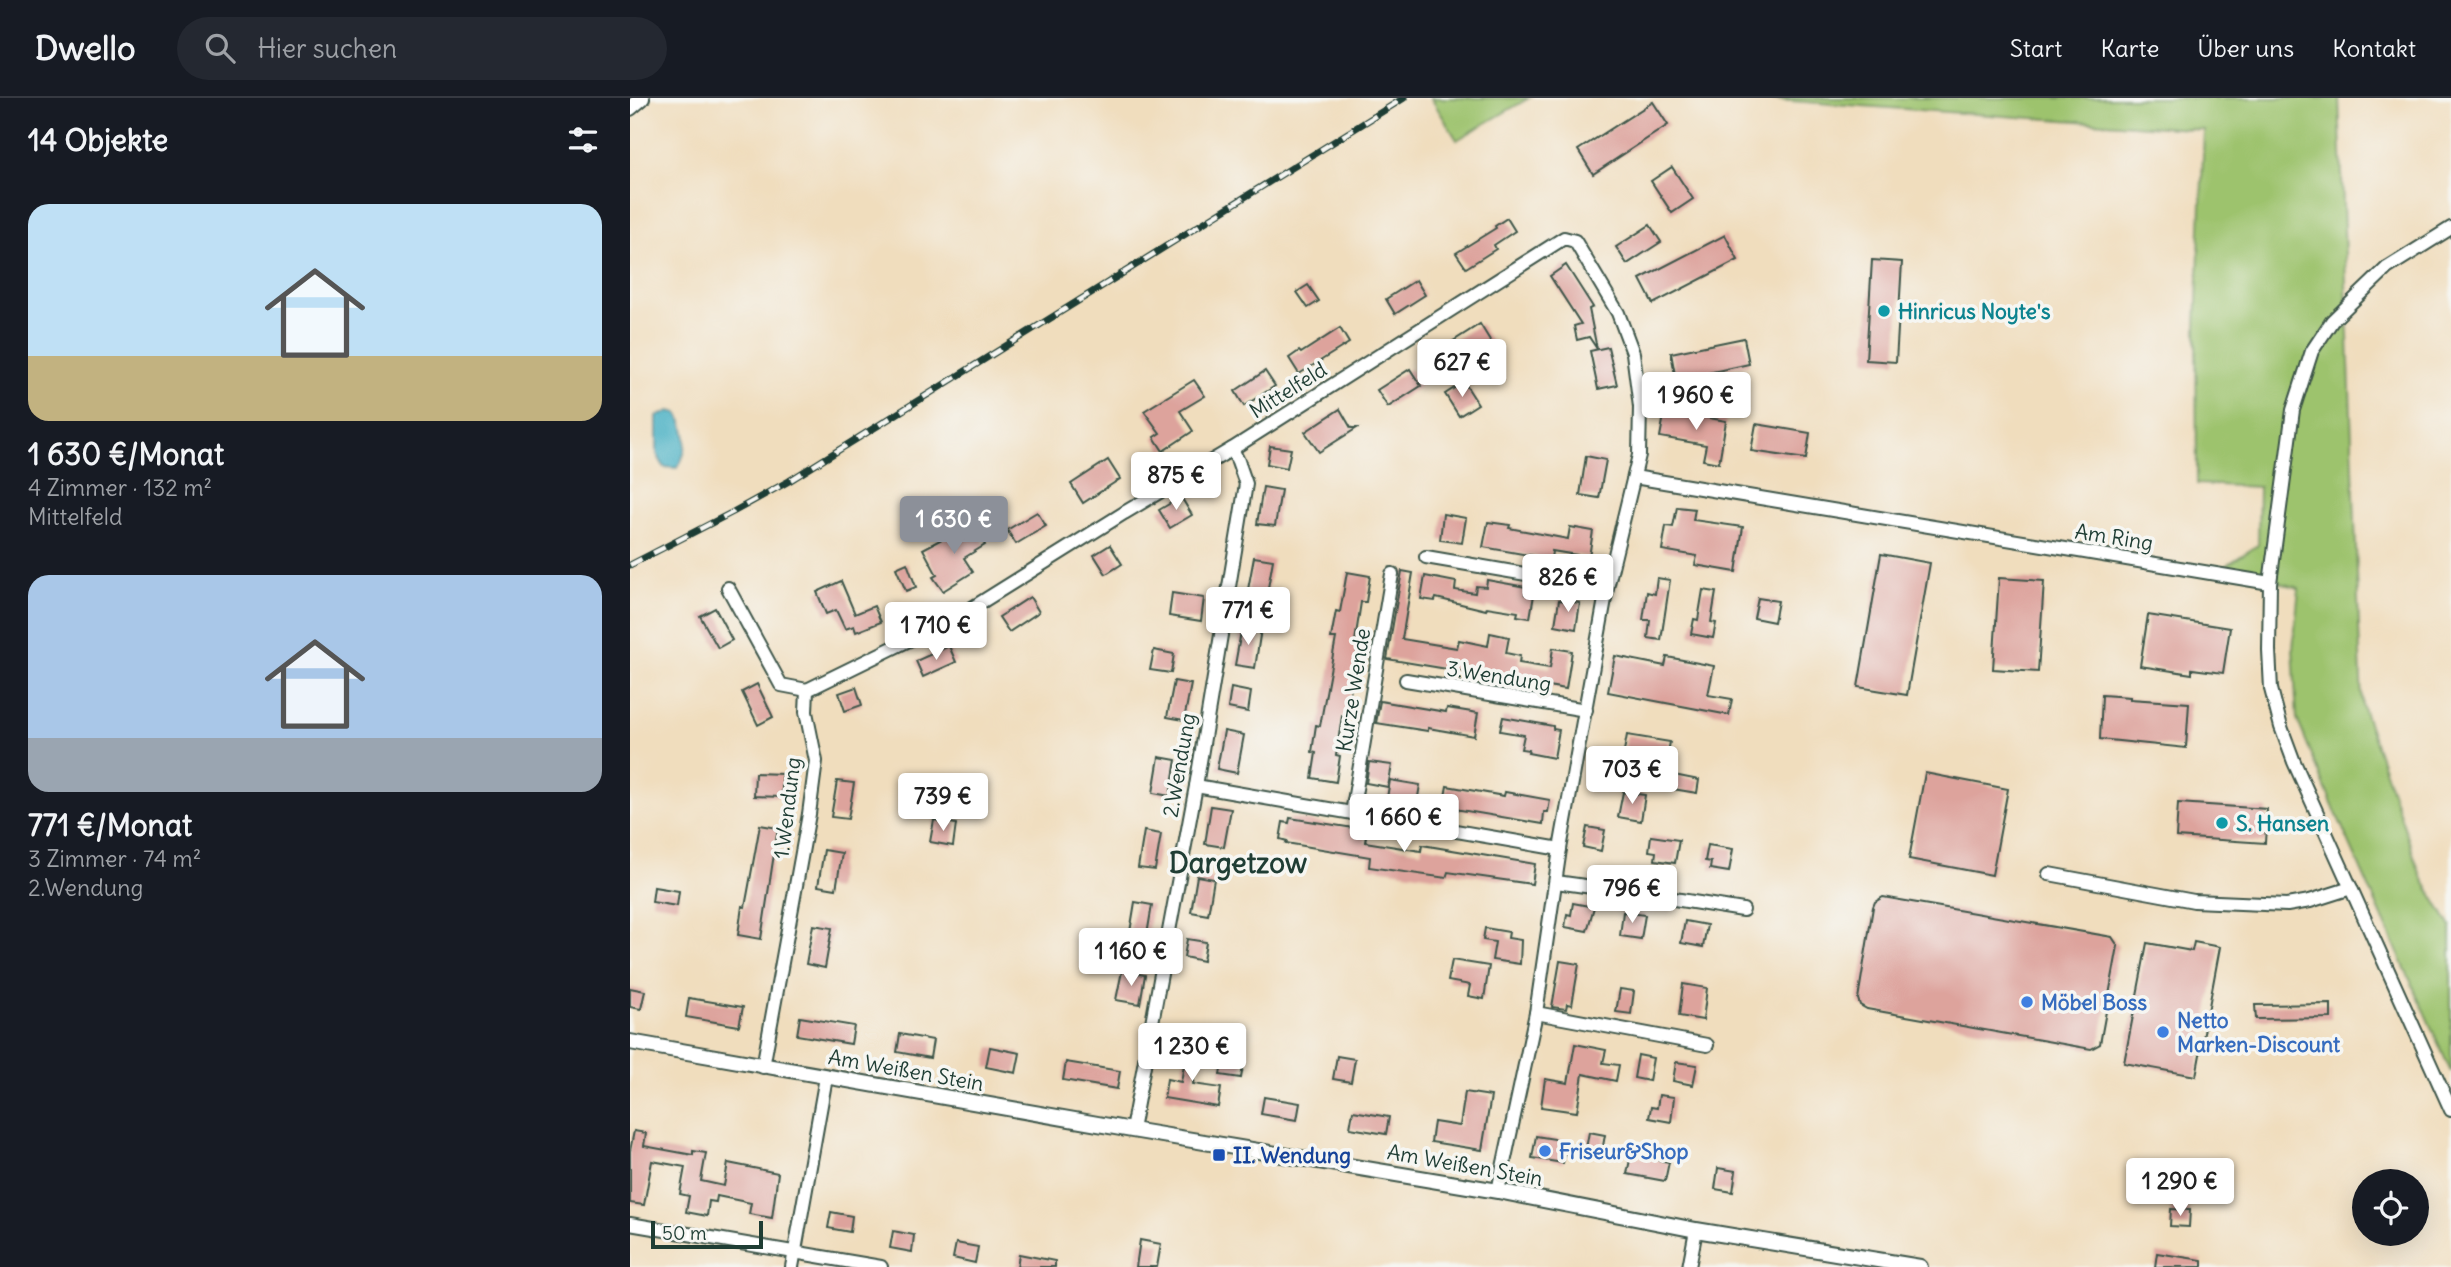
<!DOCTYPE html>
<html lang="de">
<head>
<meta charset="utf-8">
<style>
  :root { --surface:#171b24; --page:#242831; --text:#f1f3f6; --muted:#9ea1a6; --line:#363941; --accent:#8c9099 }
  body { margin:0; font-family:Delius,sans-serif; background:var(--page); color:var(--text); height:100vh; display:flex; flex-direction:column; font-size:26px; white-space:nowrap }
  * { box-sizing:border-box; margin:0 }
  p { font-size:23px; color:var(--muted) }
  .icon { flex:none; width:38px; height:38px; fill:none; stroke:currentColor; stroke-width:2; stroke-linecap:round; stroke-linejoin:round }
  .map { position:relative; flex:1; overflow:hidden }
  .details { display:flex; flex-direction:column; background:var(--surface); width:630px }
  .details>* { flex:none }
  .tools { position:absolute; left:1722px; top:1071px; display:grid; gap:14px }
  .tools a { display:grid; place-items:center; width:77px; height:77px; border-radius:50%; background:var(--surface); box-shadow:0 7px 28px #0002; font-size:35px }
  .scale { position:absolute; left:21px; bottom:18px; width:112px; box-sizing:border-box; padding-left:7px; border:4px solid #1f3d34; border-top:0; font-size:19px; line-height:24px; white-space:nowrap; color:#1f3d34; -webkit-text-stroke:5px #f6f6f2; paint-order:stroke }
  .price { position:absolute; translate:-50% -60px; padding:0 16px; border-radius:7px; background:#fff; color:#222; font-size:23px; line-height:46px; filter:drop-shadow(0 2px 4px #0008) }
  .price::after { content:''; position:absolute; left:50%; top:42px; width:21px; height:16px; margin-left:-10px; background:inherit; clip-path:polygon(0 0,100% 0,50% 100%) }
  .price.current { background:var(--accent); color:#fff }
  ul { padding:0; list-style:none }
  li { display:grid; align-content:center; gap:14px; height:371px; padding:0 28px }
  li span { display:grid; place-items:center; height:217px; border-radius:21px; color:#555 }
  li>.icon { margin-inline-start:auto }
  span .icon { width:126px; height:126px; fill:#fffc; stroke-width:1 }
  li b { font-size:30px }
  h2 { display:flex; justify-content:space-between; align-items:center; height:84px; padding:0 28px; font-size:30px }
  header { display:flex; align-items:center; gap:42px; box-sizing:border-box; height:98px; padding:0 35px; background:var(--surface); border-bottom:2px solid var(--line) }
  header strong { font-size:33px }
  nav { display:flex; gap:38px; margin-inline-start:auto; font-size:24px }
  .search { width:490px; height:63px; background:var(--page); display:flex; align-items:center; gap:18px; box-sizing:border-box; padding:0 24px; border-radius:38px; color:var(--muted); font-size:26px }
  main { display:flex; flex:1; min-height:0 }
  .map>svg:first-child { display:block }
</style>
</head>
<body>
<header>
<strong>Dwello</strong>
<div class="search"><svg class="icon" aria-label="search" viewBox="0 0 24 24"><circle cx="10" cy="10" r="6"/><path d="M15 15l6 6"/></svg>Hier suchen</div>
<nav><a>Start</a><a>Karte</a><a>Über uns</a><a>Kontakt</a></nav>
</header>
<main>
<section class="details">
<h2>14 Objekte<svg class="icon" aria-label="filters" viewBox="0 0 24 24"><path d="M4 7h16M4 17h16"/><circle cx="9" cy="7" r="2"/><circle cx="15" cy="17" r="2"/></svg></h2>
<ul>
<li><span style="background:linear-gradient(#bfe0f5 70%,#c2b280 0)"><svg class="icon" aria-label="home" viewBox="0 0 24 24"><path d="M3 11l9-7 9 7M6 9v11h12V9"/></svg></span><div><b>1 630 €/Monat</b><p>4 Zimmer · 132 m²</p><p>Mittelfeld</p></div></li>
<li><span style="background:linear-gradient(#a9c7e8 75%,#9aa5b1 0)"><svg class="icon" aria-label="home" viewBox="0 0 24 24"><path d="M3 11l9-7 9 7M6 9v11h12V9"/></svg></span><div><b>771 €/Monat</b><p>3 Zimmer · 74 m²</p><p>2.Wendung</p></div></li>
</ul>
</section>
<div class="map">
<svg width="1821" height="1169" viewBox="0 0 1821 1169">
  <rect width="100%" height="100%" fill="#f6f6f2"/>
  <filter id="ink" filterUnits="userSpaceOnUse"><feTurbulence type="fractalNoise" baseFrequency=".0143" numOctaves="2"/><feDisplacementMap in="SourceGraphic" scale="14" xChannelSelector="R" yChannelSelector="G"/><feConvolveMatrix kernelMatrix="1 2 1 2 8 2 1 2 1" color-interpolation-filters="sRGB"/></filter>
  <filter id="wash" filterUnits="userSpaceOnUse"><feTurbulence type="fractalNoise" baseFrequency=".00686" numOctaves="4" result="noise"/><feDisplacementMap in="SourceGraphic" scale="28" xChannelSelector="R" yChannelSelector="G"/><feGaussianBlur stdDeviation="1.57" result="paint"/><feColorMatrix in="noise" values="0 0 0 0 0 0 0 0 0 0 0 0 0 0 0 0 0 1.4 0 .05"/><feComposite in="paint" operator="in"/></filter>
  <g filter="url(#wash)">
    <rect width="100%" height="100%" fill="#f0ddbd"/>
    <g fill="#9dc36d" stroke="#5e8050" stroke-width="2">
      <path d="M801,0H899L827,42Z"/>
      <path d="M1119,0H1709L1732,607L1791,778L1821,829V974L1702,706L1667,621L1663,550L1669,490L1592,470L1628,447L1629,389L1567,386L1566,229L1574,32Z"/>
    </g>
    <path fill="#44afc3" stroke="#32767c" stroke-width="2" d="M40,313L48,315C58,333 59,353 47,370L34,369L27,356V318Z"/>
    <g id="blocks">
      <g fill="#dda39c">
        <path d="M1023,4L1038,27L963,76L948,52Z"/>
        <path d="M1042,69L1063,101L1042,115L1021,83Z"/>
        <path d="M877,120L885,133L864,147L866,151L836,170L826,155L866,130L865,128Z"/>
        <path d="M1020,127L1031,144L997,166L986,149Z"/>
        <path d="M1095,137L1108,162L1023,206L1010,181Z"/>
        <path d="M1242,162L1272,164L1266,264L1236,262Z"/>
        <path d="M936,167L963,209L959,211L967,251L959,239L947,242L944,228L951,226L920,178Z"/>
        <path d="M786,182L795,197L765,216L756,201Z"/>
        <path d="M678,187L689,203L678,210L667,194Z"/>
        <path d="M850,226L861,244L828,265L817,247Z"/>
        <path d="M710,230L719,245L669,276L659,260L669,253L671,255Z"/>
        <path d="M1114,240L1119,266L1046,282L1041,255Z"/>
        <path d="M978,249L987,287L968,291L960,253Z"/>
        <path d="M780,271L791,288L758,309L747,292Z"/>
        <path d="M635,273L645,288L614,308L605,293Z"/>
        <path d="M564,282L575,298L550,313L563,333L533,353L524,339L530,335L514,313Z"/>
        <path d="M834,284L848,306L829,318L815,296Z"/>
        <path d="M710,311L721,330H727L689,354L675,334Z"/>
        <path d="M1035,312L1096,323L1089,365L1073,362L1076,347L1030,339Z"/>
        <path d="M1126,326L1180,335L1176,361L1121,353Z"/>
        <path d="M640,348L661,351L657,370L637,366Z"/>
        <path d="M956,358L976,362L969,400L950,397Z"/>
        <path d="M478,362L490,381L453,405L441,386Z"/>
        <path d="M633,389L651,392L645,428L627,426Z"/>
        <path d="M551,399L562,417L540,430L529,412Z"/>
        <path d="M1047,409L1065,411L1063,422L1113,429L1106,474L1065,467L1067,458L1032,452L1036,428L1043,429Z"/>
        <path d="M407,414L416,428L386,446L377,432Z"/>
        <path d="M813,416L836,420L832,445L810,442Z"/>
        <path d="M858,424L880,427L879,430L938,441L940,429L963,433L959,459L922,453L921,461L853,449Z"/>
        <path d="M342,425L355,447L334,460L343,474L313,493L303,479L307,477L293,451Z"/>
        <path d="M480,447L492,466L476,476L464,457Z"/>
        <path d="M1251,456L1300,465L1277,597L1228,589Z"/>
        <path d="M624,459L643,462L636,501L617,497Z"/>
        <path d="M277,465L286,489L276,493L266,470Z"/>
        <path d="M772,473L783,475L772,541L827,550L829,542L858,548L860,535L879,539L876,555L890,558L889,565L920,570L923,550L942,553L936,591L757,561Z"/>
        <path d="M717,474L740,478L736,504H731L725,543H729L716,619L712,618L706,657L710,658L706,684L682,680L686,655L682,654L686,627L690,628L706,540H701L706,513L710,514Z"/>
        <path d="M795,478L826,484L825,492L845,495L846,488L856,489L857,482L896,489L895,496L904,497L900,520L887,518L888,514L857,509L856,512L806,500L805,503L791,501Z"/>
        <path d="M1027,480L1040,482L1031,542L1018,540L1020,522H1013L1017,494L1025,496Z"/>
        <path d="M1369,480L1414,483L1408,574L1363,571Z"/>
        <path d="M211,483L225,516L244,508L251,524L226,534L224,528L215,531L206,512L196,516L187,494Z"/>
        <path d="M1073,492L1086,494L1081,524L1086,525L1083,540L1061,536L1064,521L1068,522Z"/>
        <path d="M542,495L574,500L571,523L539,518Z"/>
        <path d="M400,499L409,514L379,534L369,519Z"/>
        <path d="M1128,500L1148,503L1144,524L1124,520Z"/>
        <path d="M929,502L950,505L946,531L925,527Z"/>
        <path d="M85,510L102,542L88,550L70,518Z"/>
        <path d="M1518,517L1600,530L1593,575L1562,571V576L1510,568Z"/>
        <path d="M612,528L631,531L625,570L605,567Z"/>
        <path d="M319,548L326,564L293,579L286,563Z"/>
        <path d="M524,552L544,556L541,575L520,572Z"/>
        <path d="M985,558L1035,568L1037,559L1084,568L1078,597L1102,601L1099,617L978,594Z"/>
        <path d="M544,583L561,586L554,622L537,619Z"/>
        <path d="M127,586L143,619L128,627L112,594Z"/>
        <path d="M226,589L232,607L215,613L209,595Z"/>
        <path d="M601,590L621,594L618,614L598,610Z"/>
        <path d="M1472,597L1500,599V601L1559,605L1556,650L1470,641Z"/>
        <path d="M750,603L816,614L817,610L848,615L844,638L798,630V633L746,625Z"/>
        <path d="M873,619L923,628V631L929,632L924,660L898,655L899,652L891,651L894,637L870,633Z"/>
        <path d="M594,633L614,637L607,675L587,671Z"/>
        <path d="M997,637L1040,644L1034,675L1069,682L1067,695L1013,686L1016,668L992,664Z"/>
        <path d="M529,659L546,662L540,698L523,695Z"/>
        <path d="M739,664L762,667L758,689L736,685Z"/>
        <path d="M125,675L152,676V699L124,698Z"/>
        <path d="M1295,675L1378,691L1362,777L1279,761Z"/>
        <path d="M760,682L790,687L787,705L771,703L770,708L756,706Z"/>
        <path d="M207,683L224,685L218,721L201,719Z"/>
        <path d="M817,688L874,698L875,694L920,702L918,714H914L913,726L813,709Z"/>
        <path d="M993,694L1015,697L1011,723L988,719Z"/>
        <path d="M1548,705L1637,711L1635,745L1546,739Z"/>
        <path d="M581,708L601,711L594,749L575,746Z"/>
        <path d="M660,720L730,731L729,737L736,738L735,744L791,753L792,747L905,766L902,786L818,774L816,780L739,769L740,759L656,745L657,743L650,741L653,724L659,725Z"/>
        <path d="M304,722L326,726L323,748L300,744Z"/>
        <path d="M130,727L148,730L131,841L108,837L112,808L115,809L118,793Z"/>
        <path d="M957,729L975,732L971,753L953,749Z"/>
        <path d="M514,733L531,736L525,772L508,770Z"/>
        <path d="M1021,738L1049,742L1045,765L1025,762L1026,754L1019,753Z"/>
        <path d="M1078,747L1103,751L1099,774L1080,771L1081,764L1075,763Z"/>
        <path d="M194,752L212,755L206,791L188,788Z"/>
        <path d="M567,778L584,781L578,817L561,814Z"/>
        <path d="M24,789L49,793L47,808L22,804Z"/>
        <path d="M1253,799L1482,839L1488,848L1470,946L1461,951L1237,911L1230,907L1228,901L1243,809L1245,804Z"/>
        <path d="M505,804L522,807L516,843L499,840Z"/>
        <path d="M943,805L964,809L957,833L935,829L937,816L941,817Z"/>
        <path d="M993,814L1015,817L1011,841L990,838Z"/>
        <path d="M1055,823L1077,827L1073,849L1051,845Z"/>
        <path d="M183,827L202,830L195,870L176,866Z"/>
        <path d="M855,830L879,834L878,840L891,842L890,866L862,862L865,844L853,842Z"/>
        <path d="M557,841L576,844L573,863L554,859Z"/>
        <path d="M1564,844L1590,849L1566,978L1494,965L1517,845L1562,853Z"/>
        <path d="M822,862L859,868L854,901L838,898L840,887L818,883Z"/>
        <path d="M930,863L949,866L942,907L937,906L936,911L922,909Z"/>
        <path d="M492,873L515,877L510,906L486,902Z"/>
        <path d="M1053,886L1077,890L1073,922L1049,918Z"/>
        <path d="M0,890L15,893L11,911L0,909Z"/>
        <path d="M990,891L1004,893L1001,916L986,914Z"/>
        <path d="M59,900L113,909L109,928L56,919Z"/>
        <path d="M1701,906V920L1626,921L1625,907Z"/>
        <path d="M170,919L224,928L221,946L167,937Z"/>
        <path d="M270,936L303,942L300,960L267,954Z"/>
        <path d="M558,944L570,946L563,986L591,990L588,1009L534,1000L537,981L551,984Z"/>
        <path d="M945,946L976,952L973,965L989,967L986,983L953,976L947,1014L911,1009L915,981L938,985Z"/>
        <path d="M360,949L390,955L386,975L356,969Z"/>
        <path d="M1008,957L1023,960L1019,983L1004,980Z"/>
        <path d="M707,958L725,961L721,984L703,981Z"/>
        <path d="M593,959L614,963L611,980L590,977Z"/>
        <path d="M436,964L490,973L487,991L433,982Z"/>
        <path d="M1046,964L1067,967L1063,987L1043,983Z"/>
        <path d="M835,994L861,998L852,1052L801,1044L804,1024L830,1028Z"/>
        <path d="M1029,997L1044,999L1041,1024L1019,1020L1021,1009L1027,1010Z"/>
        <path d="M634,999L670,1005L667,1022L631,1016Z"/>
        <path d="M723,1013L759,1019L756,1036L720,1030Z"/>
        <path d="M4,1033L16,1035L14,1048L63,1057V1053L76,1055L71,1083L94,1088L98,1065L148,1075L142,1120L119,1116L121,1105L87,1098L86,1104L79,1103L77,1118L56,1114L59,1098L50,1096L55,1069L22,1063L14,1107L0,1105V1053Z"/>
        <path d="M959,1034L975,1037L971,1059L955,1056Z"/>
        <path d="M906,1038L937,1043L933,1065L902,1060Z"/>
        <path d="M1001,1057L1039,1064L1035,1083L997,1076Z"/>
        <path d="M1088,1070L1106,1073L1103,1094L1085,1091Z"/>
        <path d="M1541,1111L1560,1112L1559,1129L1540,1128Z"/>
        <path d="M201,1114L222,1118L220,1134L198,1130Z"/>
        <path d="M263,1133L284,1137L282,1154L260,1150Z"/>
        <path d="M510,1142L531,1146L527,1169H506Z"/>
        <path d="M326,1145L348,1149L345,1165L323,1160Z"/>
        <path d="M1527,1155L1572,1162V1169H1525Z"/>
        <path d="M389,1156L425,1163V1169H387Z"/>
      </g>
    </g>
  </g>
  <g filter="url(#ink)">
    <use href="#blocks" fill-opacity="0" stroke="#3e5549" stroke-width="2"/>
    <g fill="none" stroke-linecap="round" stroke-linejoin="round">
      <g stroke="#3e5549" stroke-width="16">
        <g id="minor">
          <path d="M1821,130L1757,170L1702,223L1682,253L1663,312L1640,485L1639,552L1641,591L1651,629L1664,664L1821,1012"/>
          <path d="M1004,379L1640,485"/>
          <path d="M796,459L977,490"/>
          <path d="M98,490L151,587L177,592"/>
          <path d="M776,582L956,612"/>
          <path d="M177,592L334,515L494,415L602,351L934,140L945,143L988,215L1003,255L1010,309L1009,357L977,490L930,751L906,915L868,1093"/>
          <path d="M566,688L930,751"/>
          <path d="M722,715L762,476"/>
          <path d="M1419,776L1564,803L1657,807L1680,803L1721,790"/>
          <path d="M926,784L1013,796L1113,812"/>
          <path d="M906,915L1077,947"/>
          <path d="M133,969L179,716L186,663L176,614L177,592"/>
          <path d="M502,1032L566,688L616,386L608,363L602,351"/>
          <path d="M0,1126L251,1169"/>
          <path d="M162,1169L196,979"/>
          <path d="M1059,1169L1066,1132"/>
        </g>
      </g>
      <g stroke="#3e5549" stroke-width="18">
        <g id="tertiary">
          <path d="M0,10L12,0"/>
          <path d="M0,944L502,1032L868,1093L1066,1132L1290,1169"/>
        </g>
      </g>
      <use href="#minor" stroke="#fff" stroke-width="12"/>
      <use href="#tertiary" stroke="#fff" stroke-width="14"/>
      <g stroke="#1f3d34" stroke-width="7">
        <path id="rail" d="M0,467L103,414L159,383L774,0"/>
      </g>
      <use href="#rail" stroke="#f6f6f2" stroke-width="4.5" stroke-dasharray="13" stroke-linecap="butt"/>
    </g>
  </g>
  <g fill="#0f9aa8" stroke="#f6f6f2" stroke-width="2.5">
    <circle cx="1254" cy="213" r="7"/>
    <circle cx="1592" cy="725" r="7"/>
  </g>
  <g fill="#3f7fe0" stroke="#f6f6f2" stroke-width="2.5">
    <circle cx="1397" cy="904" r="7"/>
    <circle cx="1533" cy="934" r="7"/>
    <circle cx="915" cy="1053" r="7"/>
  </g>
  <rect fill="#1a4fb4" stroke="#f6f6f2" stroke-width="2.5" x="582" y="1050" width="14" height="14" rx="3.5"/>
  <g text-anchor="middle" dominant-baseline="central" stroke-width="7" stroke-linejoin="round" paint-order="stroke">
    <g font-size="21" font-weight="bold" fill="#0d838f" stroke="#f6f6f2" text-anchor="start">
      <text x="1268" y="213">Hinricus Noyte's</text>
      <text x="1606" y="725">S. Hansen</text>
    </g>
    <g font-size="21" fill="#1f3d34" stroke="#f6f6f2">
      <text transform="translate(658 292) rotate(-32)">Mittelfeld</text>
      <text transform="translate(1484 439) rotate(9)">Am Ring</text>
      <text transform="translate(869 578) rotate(9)">3.Wendung</text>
      <text transform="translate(723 592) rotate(-81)">Kurze Wende</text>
      <text transform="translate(549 667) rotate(-80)">2.Wendung</text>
      <text transform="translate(157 710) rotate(-83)">1.Wendung</text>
      <text transform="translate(276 972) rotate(10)">Am Weißen Stein</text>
      <text transform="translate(835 1067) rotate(10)">Am Weißen Stein</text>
    </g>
    <g font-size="21" font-weight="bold" fill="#366cbe" stroke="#f6f6f2" text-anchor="start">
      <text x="1411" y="904">Möbel Boss</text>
      <text x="1547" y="922">Netto<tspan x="1547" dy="24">Marken-Discount</tspan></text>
      <text x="929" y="1053">Friseur&amp;Shop</text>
    </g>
    <g font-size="21" font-weight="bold" fill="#164399" stroke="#f6f6f2" text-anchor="start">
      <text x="603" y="1057">II. Wendung</text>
    </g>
    <g font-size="28" font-weight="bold" fill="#1f3d34" stroke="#f6f6f2">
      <text x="608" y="765">Dargetzow</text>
    </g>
  </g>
</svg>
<div class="tools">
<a><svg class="icon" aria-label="locate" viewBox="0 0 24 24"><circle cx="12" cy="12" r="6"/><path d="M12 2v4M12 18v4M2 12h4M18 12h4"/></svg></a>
</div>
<div class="scale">50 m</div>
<b class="price" style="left:832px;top:301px">627 €</b>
<b class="price" style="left:1066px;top:334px">1 960 €</b>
<b class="price" style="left:546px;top:414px">875 €</b>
<b class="price current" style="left:324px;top:458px">1 630 €</b>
<b class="price" style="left:938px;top:516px">826 €</b>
<b class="price" style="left:618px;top:549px">771 €</b>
<b class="price" style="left:306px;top:564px">1 710 €</b>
<b class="price" style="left:1002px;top:708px">703 €</b>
<b class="price" style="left:313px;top:735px">739 €</b>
<b class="price" style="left:774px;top:756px">1 660 €</b>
<b class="price" style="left:1002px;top:827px">796 €</b>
<b class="price" style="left:501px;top:890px">1 160 €</b>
<b class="price" style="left:562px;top:985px">1 230 €</b>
<b class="price" style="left:1550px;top:1120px">1 290 €</b>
</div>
</main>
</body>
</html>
